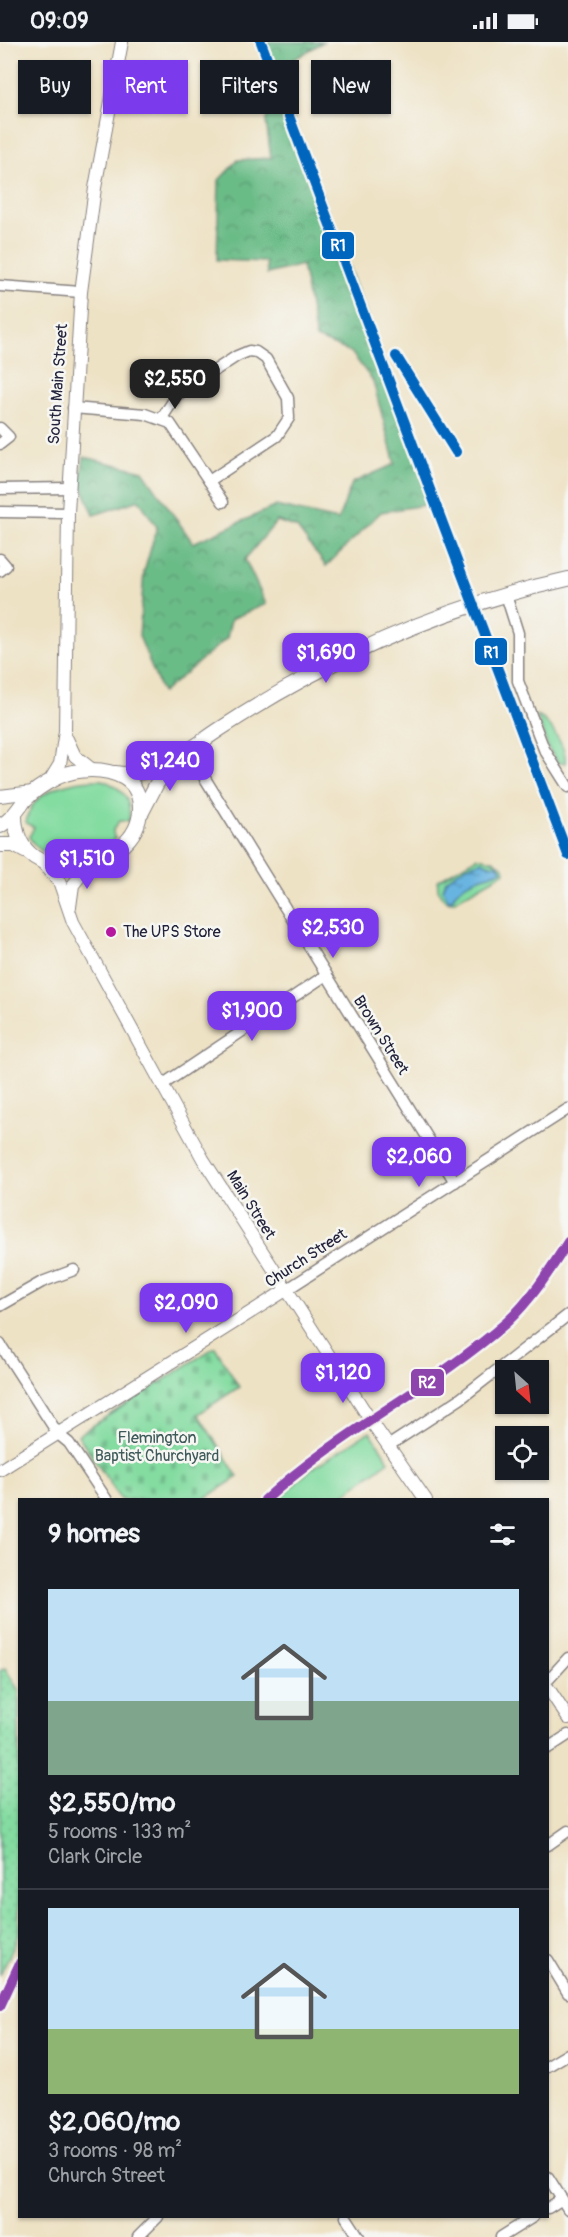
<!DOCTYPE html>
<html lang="en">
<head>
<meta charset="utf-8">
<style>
  :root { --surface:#171b24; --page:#20242c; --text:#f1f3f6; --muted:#9ea1a6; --line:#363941; --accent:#7c3aed }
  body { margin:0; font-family:Pangolin,sans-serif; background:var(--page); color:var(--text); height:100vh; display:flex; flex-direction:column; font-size:22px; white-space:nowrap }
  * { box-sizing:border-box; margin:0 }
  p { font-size:20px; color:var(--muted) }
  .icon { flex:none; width:33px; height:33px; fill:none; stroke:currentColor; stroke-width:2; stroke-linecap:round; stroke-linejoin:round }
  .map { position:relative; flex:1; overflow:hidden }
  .details { position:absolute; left:18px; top:1456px; width:531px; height:720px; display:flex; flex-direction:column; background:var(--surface); border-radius:0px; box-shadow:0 2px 4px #0004 }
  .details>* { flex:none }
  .guide { position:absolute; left:18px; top:18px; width:532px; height:54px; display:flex; gap:12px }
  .needle { width:39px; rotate:153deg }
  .tools { position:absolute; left:495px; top:1318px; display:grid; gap:12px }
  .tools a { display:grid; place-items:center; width:54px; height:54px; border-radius:0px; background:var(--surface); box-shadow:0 2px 4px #0004; font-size:30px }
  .price { position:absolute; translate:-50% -51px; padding:0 14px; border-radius:12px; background:var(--accent); color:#fff; font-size:20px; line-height:39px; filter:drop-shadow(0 2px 3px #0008) }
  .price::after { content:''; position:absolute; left:50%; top:36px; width:18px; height:14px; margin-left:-9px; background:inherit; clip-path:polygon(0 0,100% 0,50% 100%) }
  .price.active { background:#222; color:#fff }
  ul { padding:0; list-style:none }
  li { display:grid; align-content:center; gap:12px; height:318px; padding:0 30px }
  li+li { border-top:2px solid var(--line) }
  li span { display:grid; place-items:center; height:186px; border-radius:0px; color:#555 }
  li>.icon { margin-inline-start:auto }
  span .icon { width:108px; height:108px; fill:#fffc; stroke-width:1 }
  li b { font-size:26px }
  h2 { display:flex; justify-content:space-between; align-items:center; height:72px; padding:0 30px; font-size:26px }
  .pill { padding:0 21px; border-radius:0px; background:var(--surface); box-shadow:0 2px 4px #0004; font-size:21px; line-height:54px }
  .pill.active { background:var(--accent); color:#fff }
  .status { display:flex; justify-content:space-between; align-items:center; height:42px; padding:0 30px; background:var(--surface); direction:ltr }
  .status svg { height:16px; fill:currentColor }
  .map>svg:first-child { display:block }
</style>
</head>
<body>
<div class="status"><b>09:09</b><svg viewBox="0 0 49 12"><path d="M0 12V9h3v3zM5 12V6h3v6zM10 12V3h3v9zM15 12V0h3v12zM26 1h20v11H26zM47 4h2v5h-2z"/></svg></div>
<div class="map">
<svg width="568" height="2195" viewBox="0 0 568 2195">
  <defs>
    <pattern id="forest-crowns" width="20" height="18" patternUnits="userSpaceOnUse" patternTransform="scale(1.5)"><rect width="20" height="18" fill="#6bbc87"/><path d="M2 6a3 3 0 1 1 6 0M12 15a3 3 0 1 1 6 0" fill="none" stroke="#589870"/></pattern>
    <pattern id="cemetery-stones" width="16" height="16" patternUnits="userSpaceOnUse" patternTransform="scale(1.5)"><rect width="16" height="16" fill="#84dca1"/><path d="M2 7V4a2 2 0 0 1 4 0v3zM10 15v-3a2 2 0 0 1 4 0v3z" fill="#72bc8c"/></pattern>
    <pattern id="park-dots" width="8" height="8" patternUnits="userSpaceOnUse" patternTransform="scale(1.5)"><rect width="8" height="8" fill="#84dca1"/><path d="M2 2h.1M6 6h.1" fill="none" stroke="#72bc8c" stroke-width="1.8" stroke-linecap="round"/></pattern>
    <pattern id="water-ripples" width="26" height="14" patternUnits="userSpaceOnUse" patternTransform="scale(1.5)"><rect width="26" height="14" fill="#67b4e1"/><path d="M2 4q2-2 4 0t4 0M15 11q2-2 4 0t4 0" fill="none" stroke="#5492b8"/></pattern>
  </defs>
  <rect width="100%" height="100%" fill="#f6f6f2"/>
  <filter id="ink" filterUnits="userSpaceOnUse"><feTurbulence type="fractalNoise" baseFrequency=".0167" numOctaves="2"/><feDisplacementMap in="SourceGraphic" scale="12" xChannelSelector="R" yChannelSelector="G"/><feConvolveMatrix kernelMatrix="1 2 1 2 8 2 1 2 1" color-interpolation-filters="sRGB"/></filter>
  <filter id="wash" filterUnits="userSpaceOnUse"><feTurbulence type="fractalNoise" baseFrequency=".008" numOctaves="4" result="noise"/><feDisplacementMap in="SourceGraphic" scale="24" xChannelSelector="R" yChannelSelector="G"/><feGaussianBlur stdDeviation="1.35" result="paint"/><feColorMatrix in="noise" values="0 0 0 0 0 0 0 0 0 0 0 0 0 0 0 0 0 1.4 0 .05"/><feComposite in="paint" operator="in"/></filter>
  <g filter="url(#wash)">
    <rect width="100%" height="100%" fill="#eee2c5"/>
    <g fill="#84dca1" stroke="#537f6e" stroke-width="1.5">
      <path d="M537,674C549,678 568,708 565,721H558L548,706Z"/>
      <path d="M102,738C122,745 132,757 129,779H119L113,788L114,796H117C92,815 48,828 29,795L34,785L26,781C31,746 74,737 102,738Z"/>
      <path d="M478,815L493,818L504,825L505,830L453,860C442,861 436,848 438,838Z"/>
      <path d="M370,1389L389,1419L336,1458H278L310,1428Z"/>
    </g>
    <path fill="url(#forest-crowns)" stroke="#466f61" stroke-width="1.5" d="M265,0H323L275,29L437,461L381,470L326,524L297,486L277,479L245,517L266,562L231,577L227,596L162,651L139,594L144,530L157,485L139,458L94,473L80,440L84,415L143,429L193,501L276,464L338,478L352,441L395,422L373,339L351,310L316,296L302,223L267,232L266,220L217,218L219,138L238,118L271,116L266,79L275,29Z"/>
    <path fill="url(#cemetery-stones)" stroke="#537f6e" stroke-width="1.5" d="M215,1305L239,1345L198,1372L238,1435L202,1458H121L78,1393Z"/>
    <path fill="url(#park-dots)" stroke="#537f6e" stroke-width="1.5" d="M5,1626L19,1649V1893L0,1934V1629Z"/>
    <path fill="url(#water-ripples)" stroke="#446b8e" stroke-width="1.5" d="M482,819L489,823L497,822L502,828C484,837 461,836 452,858H448L443,848L446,838L467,824Z"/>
  </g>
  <g filter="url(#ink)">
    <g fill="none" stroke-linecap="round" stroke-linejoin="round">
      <g stroke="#888280" stroke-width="13">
        <g id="minor">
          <path d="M0,244L81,250"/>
          <path d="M73,366L145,372L170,381L223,460"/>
          <path d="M162,376L177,353L237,314L249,309L256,310L266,317L288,356L289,376L277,394L209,439"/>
          <path d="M0,386L9,395L0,402"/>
          <path d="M0,447L69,446"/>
          <path d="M0,470L68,471"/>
          <path d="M0,517L6,524L0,529"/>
          <path d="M506,553L518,591V639L544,707L568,745"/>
          <path d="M188,709L455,1140"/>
          <path d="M162,1043L326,933"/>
          <path d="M286,1248L568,1067"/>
          <path d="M0,1264L42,1240L74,1228"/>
          <path d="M0,1302L58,1392L69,1401L107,1458"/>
          <path d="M388,1404L460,1357L568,1273"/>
          <path d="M548,1638L568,1616"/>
          <path d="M548,1706L568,1693"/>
          <path d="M548,1803L568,1789"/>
          <path d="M548,1918L568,1951"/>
          <path d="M548,2024L568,2012"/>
          <path d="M548,2135L568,2167"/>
          <path d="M548,2166L562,2157"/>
          <path d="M346,2175L359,2195"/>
          <path d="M138,2195L158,2175"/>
          <path d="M501,2195L533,2175"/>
        </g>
      </g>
      <g stroke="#888280" stroke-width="14">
        <g id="tertiary">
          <path d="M67,697L75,714L94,729"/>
          <path d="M49,740L60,722L65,689L68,471L81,250L95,146L122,0"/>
          <path d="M0,754L33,750"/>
          <path d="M42,820L59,839L73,880L203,1117L371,1379L426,1458"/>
          <path d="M70,865L73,843L91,820"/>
          <path d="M0,1428L286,1248"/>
          <path d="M548,1646L568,1676"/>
        </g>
      </g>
      <g stroke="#888280" stroke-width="16">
        <g id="secondary">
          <path d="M115,731C155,738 188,708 220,687C327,617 443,564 568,537"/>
          <path d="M142,770L157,741L178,717"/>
          <path d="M0,784C12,777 17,769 25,758C34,748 46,741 58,735C78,726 105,725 124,736C136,743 140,754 140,767C140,828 15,855 15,773"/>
          <path d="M0,803H14L25,809"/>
        </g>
      </g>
      <use href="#minor" stroke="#fff" stroke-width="10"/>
      <use href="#tertiary" stroke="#fff" stroke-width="12"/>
      <use href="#secondary" stroke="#fff" stroke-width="14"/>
      <g stroke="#f6f6f2" stroke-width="15">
        <g id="rail-1">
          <path d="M261,0L568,813"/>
          <path d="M396,314L456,410"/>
        </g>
      </g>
      <g stroke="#f6f6f2" stroke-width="15">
        <g id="rail-2">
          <path d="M265,1458C339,1390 432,1346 507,1280C532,1257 550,1228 568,1200"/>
          <path d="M0,1964L20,1921"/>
        </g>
      </g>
      <use href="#rail-1" stroke="#0065bd" stroke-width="10"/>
      <use href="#rail-2" stroke="#8e44ad" stroke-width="10"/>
    </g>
  </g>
  <circle fill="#b5179e" stroke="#f6f6f2" stroke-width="2" cx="111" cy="890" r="6"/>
  <g text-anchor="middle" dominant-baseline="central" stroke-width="5" stroke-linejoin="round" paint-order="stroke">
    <g font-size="16" fill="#22223b" stroke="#f6f6f2">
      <text transform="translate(58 342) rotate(-86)">South Main Street</text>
      <text transform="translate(381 993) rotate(58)">Brown Street</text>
      <text transform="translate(251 1163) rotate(58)">Main Street</text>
      <text transform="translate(306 1216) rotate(-33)">Church Street</text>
    </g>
    <g font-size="16" fill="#22223b" stroke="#f6f6f2" text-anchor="start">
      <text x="123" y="890">The UPS Store</text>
    </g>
    <g font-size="16" fill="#3f5a5a" stroke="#f6f6f2">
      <text x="157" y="1396">Flemington<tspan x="157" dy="18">Baptist Churchyard</tspan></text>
    </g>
  </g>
  <g stroke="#f6f6f2" stroke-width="2">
    <rect x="321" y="189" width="34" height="29" rx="6" fill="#0065bd"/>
    <rect x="474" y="595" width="34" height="29" rx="6" fill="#0065bd"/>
    <rect x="410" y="1326" width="35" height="29" rx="6" fill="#8e44ad"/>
  </g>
  <g font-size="16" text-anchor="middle" font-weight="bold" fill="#fff">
    <text x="338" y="209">R1</text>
    <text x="491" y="616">R1</text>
    <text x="427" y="1346">R2</text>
  </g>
</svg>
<div class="tools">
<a><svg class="needle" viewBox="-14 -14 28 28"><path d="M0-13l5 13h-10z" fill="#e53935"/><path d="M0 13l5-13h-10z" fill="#9ea1a6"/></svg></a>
<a><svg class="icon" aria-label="locate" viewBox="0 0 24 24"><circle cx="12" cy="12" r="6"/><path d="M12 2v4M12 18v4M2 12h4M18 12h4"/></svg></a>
</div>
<b class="price active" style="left:175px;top:368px">$2,550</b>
<b class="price" style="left:326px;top:642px">$1,690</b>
<b class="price" style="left:170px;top:750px">$1,240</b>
<b class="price" style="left:87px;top:848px">$1,510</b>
<b class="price" style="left:333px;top:917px">$2,530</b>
<b class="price" style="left:252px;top:1000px">$1,900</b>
<b class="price" style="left:419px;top:1146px">$2,060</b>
<b class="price" style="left:186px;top:1292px">$2,090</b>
<b class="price" style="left:343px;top:1362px">$1,120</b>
<div class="guide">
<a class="pill">Buy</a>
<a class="pill active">Rent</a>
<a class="pill">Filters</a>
<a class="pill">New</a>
</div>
<section class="details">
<h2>9 homes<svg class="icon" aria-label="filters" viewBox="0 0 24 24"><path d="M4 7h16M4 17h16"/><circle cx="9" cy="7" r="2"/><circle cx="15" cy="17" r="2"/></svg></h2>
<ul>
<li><span style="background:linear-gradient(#bfe0f5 60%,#7fa58c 0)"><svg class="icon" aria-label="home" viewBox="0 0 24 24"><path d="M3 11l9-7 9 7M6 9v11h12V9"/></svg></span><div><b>$2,550/mo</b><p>5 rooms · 133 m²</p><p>Clark Circle</p></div></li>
<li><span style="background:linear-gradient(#bfe0f5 65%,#8fb573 0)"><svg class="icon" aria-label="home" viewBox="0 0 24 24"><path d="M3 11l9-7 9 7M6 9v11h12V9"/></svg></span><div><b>$2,060/mo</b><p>3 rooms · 98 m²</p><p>Church Street</p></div></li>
</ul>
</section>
</div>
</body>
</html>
